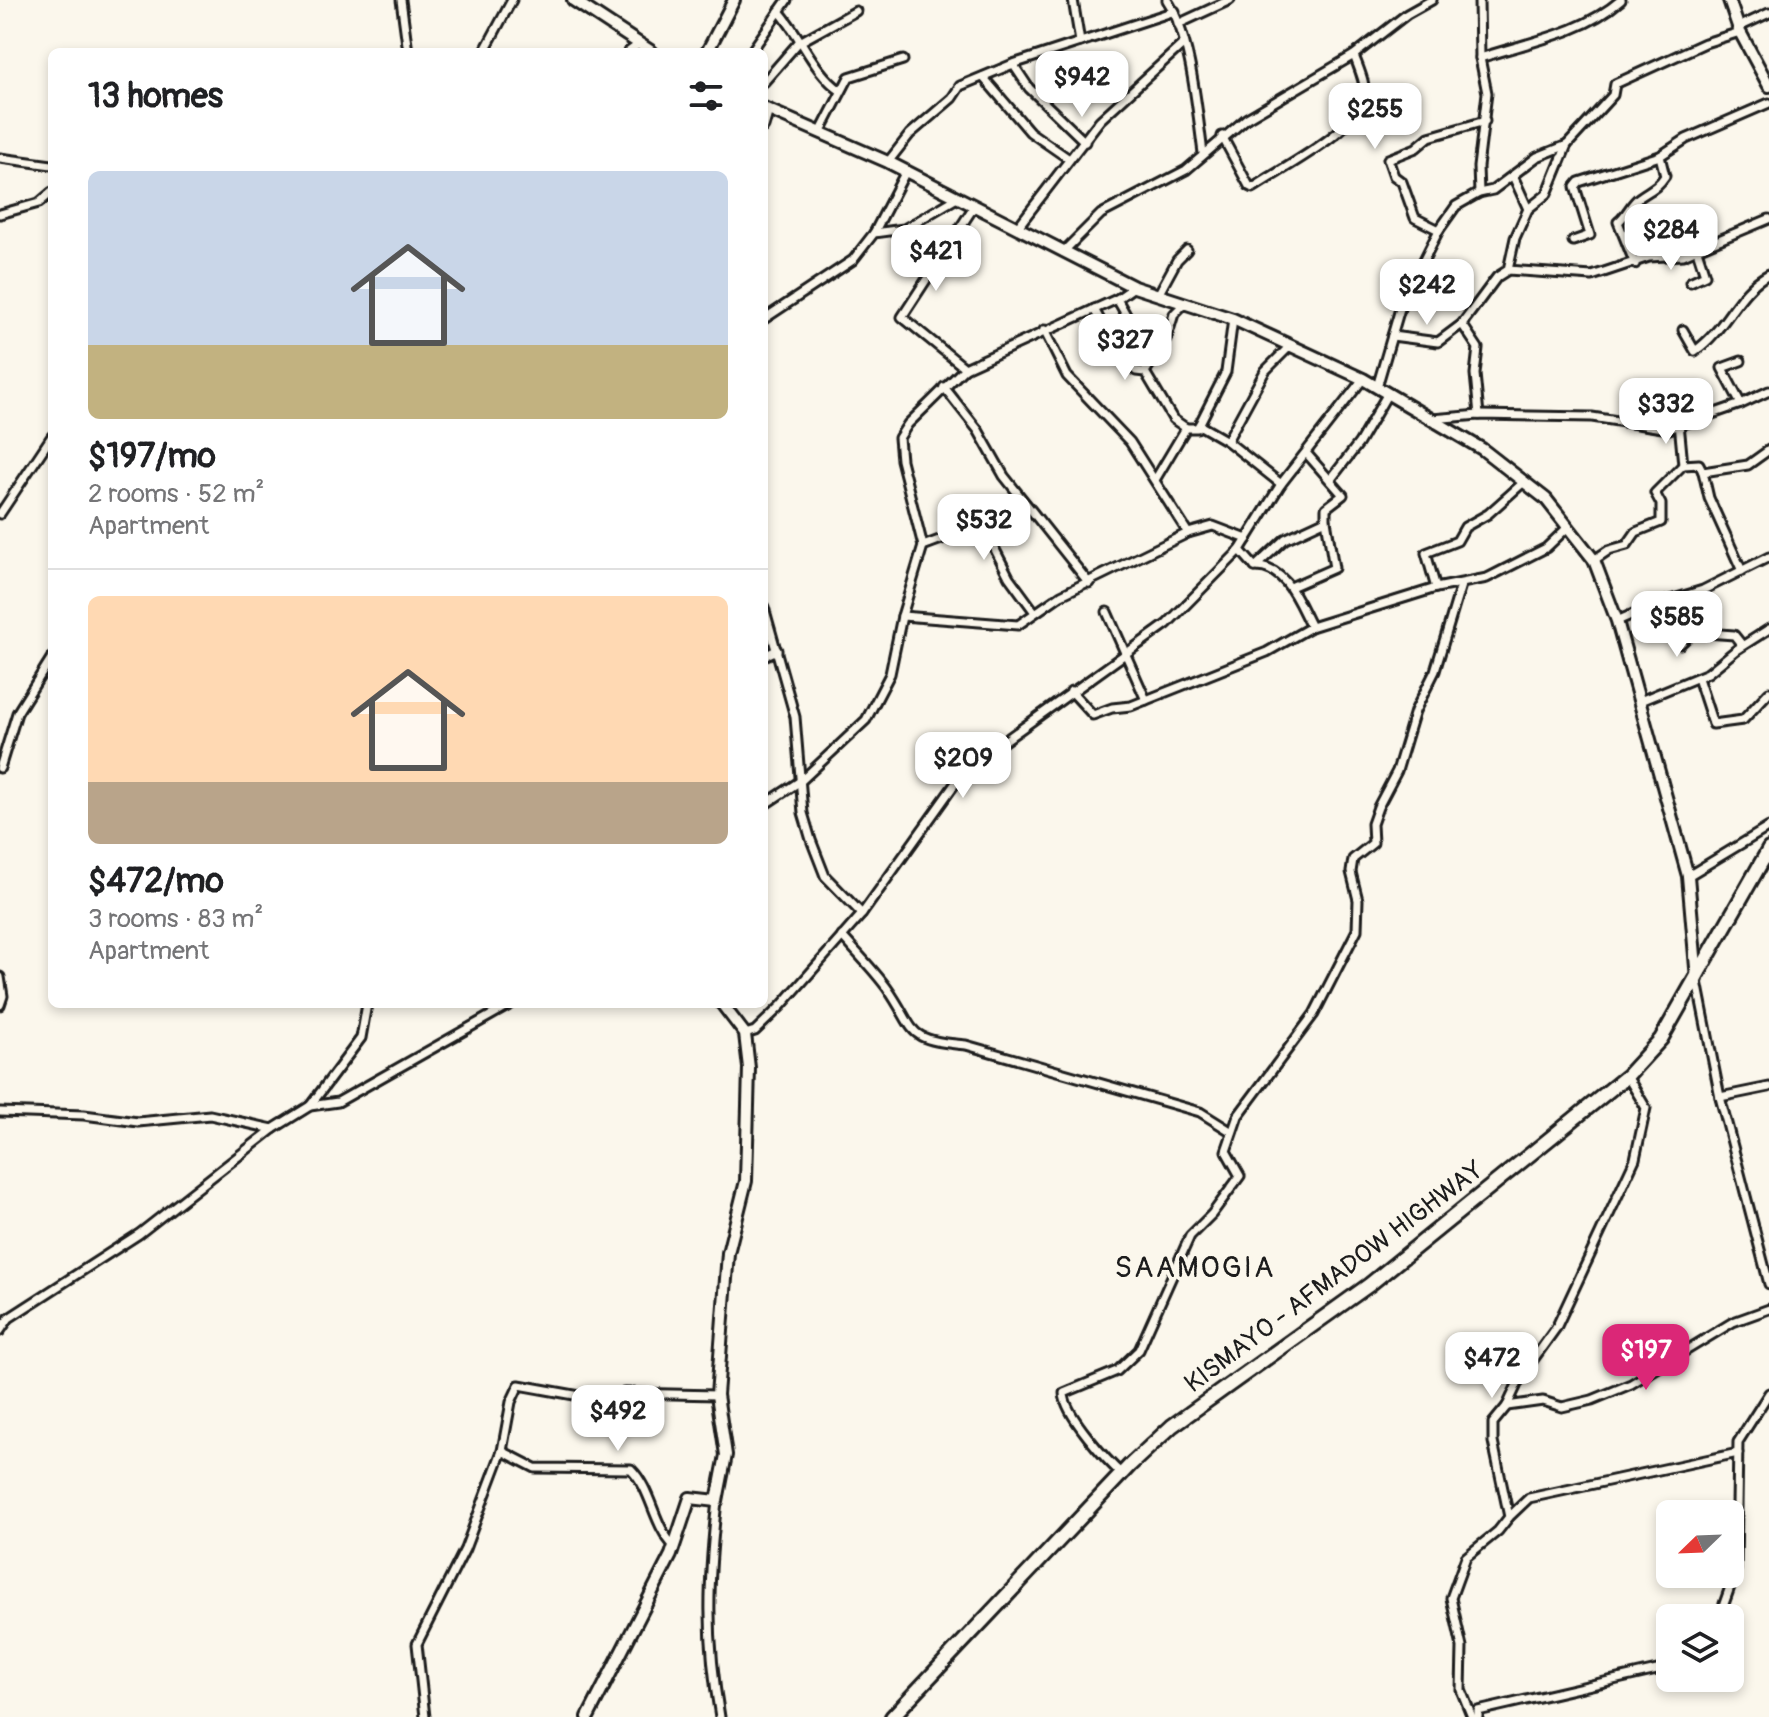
<!DOCTYPE html>
<html lang="en">
<head>
<meta charset="utf-8">
<style>
  :root { --surface:#fff; --page:#f2f2f2; --text:#202124; --muted:#757577; --line:#e0e0e0; --accent:#db2777 }
  body { margin:0; font-family:Pangolin,sans-serif; background:var(--page); color:var(--text); height:100vh; display:flex; flex-direction:column; font-size:30px; white-space:nowrap }
  * { box-sizing:border-box; margin:0 }
  p { font-size:26px; color:var(--muted) }
  .icon { flex:none; width:44px; height:44px; fill:none; stroke:currentColor; stroke-width:2; stroke-linecap:round; stroke-linejoin:round }
  .map { position:relative; flex:1; overflow:hidden }
  .drawer { position:absolute; left:48px; top:48px; width:720px; height:960px; display:flex; flex-direction:column; background:var(--surface); border-radius:12px; box-shadow:0 4px 12px #0003 }
  .drawer>* { flex:none }
  .needle { width:52px; rotate:247deg }
  .buttons { position:absolute; left:1656px; top:1500px; display:grid; gap:16px }
  .buttons a { display:grid; place-items:center; width:88px; height:88px; border-radius:12px; background:var(--surface); box-shadow:0 4px 12px #0003; font-size:40px }
  .price { position:absolute; translate:-50% -68px; padding:0 18px; border-radius:16px; background:#fff; color:#222; font-size:26px; line-height:52px; filter:drop-shadow(0 2px 4px #0008) }
  .price::after { content:''; position:absolute; left:50%; top:48px; width:24px; height:18px; margin-left:-12px; background:inherit; clip-path:polygon(0 0,100% 0,50% 100%) }
  .price.active { background:var(--accent); color:#fff }
  ul { padding:0; list-style:none }
  li { display:grid; align-content:center; gap:16px; height:424px; padding:0 40px }
  li+li { border-top:2px solid var(--line) }
  li span { display:grid; place-items:center; height:248px; border-radius:12px; color:#555 }
  li>.icon { margin-inline-start:auto }
  span .icon { width:144px; height:144px; fill:#fffc; stroke-width:1 }
  li b { font-size:34px }
  h2 { display:flex; justify-content:space-between; align-items:center; height:96px; padding:0 40px; font-size:34px }
  .map>svg:first-child { display:block }
</style>
</head>
<body>
<div class="map">
<svg width="1769" height="1717" viewBox="0 0 1769 1717">
  <rect width="100%" height="100%" fill="#fbf7ec"/>
  <filter id="ink" filterUnits="userSpaceOnUse"><feTurbulence type="fractalNoise" baseFrequency=".0125" numOctaves="2"/><feDisplacementMap in="SourceGraphic" scale="16" xChannelSelector="R" yChannelSelector="G"/><feConvolveMatrix kernelMatrix="1 2 1 2 8 2 1 2 1" color-interpolation-filters="sRGB"/></filter>
  <g filter="url(#ink)">
    <g fill="none" stroke-linecap="round" stroke-linejoin="round">
      <g stroke="#1c1c1c" stroke-width="13">
        <g id="street">
          <path d="M401,0L408,52"/>
          <path d="M1073,0L1080,42"/>
          <path d="M1167,0C1191,36 1197,110 1203,153"/>
          <path d="M1479,0L1480,58L1487,93L1478,167L1479,193"/>
          <path d="M779,11C802,37 813,72 841,91"/>
          <path d="M1178,24L1230,0"/>
          <path d="M1741,26L1769,13"/>
          <path d="M484,52L512,0"/>
          <path d="M628,52L639,44"/>
          <path d="M751,52L787,0"/>
          <path d="M1480,58C1528,42 1582,34 1621,0"/>
          <path d="M1013,64L1029,88L1085,142"/>
          <path d="M983,77L1030,132L1069,159"/>
          <path d="M764,82L798,43L856,11"/>
          <path d="M764,127L769,110"/>
          <path d="M821,131L849,77L903,60"/>
          <path d="M1222,136L1249,186L1253,188C1282,168 1356,132 1364,97C1367,85 1358,67 1354,55"/>
          <path d="M0,158L52,165"/>
          <path d="M888,162L910,134L952,98L960,86L1013,64L1175,11"/>
          <path d="M1528,209L1547,194L1567,145"/>
          <path d="M0,214L39,203L52,192"/>
          <path d="M1017,228L1100,120L1183,44"/>
          <path d="M1439,230L1415,218L1402,182L1394,176L1388,159L1416,148L1429,137L1485,121"/>
          <path d="M874,233L906,171"/>
          <path d="M1573,241L1590,235L1575,187L1579,182L1660,156L1686,139L1769,103"/>
          <path d="M1063,252L1101,214L1186,170L1247,118L1354,55L1407,14L1432,0"/>
          <path d="M1635,264L1618,222C1627,215 1631,203 1640,197C1651,189 1657,188 1665,176L1660,156"/>
          <path d="M1508,270L1515,238L1528,209L1513,176"/>
          <path d="M1690,282L1705,275L1697,250"/>
          <path d="M1158,295L1177,260L1187,250"/>
          <path d="M1117,299L1152,360"/>
          <path d="M1094,309L1117,352L1136,371L1145,372L1173,419L1186,428"/>
          <path d="M764,319L853,260L874,233L904,229L957,198"/>
          <path d="M1462,324L1478,348L1475,374L1479,415"/>
          <path d="M1044,330L1067,376L1130,442L1188,533"/>
          <path d="M1683,330L1695,351C1728,328 1736,291 1769,274"/>
          <path d="M1392,336L1438,342L1462,324L1497,277L1508,270L1592,276L1649,257L1683,255L1769,219"/>
          <path d="M1741,361L1722,368L1741,404"/>
          <path d="M965,368L902,317L973,208"/>
          <path d="M1145,372L1166,340L1174,314L1185,303"/>
          <path d="M944,387L978,430L1004,476L1089,583"/>
          <path d="M1377,387L1401,305L1439,230L1456,206L1479,193L1493,190L1537,157L1567,145L1613,95L1615,84L1705,43L1740,32"/>
          <path d="M1432,419L1479,415L1592,417L1669,429L1741,404L1769,391"/>
          <path d="M1679,423L1683,465"/>
          <path d="M1199,425L1226,372L1233,319"/>
          <path d="M1227,441L1265,371L1291,345"/>
          <path d="M1703,472L1709,498L1742,571"/>
          <path d="M1331,479L1359,443L1388,393"/>
          <path d="M1155,480L1186,428H1197L1199,425L1227,441L1281,484"/>
          <path d="M0,514L52,436"/>
          <path d="M923,546L982,524L1009,577L1034,611"/>
          <path d="M1240,550L1255,567L1285,539L1326,520V508L1343,495L1307,454"/>
          <path d="M1594,560L1609,550L1627,545L1636,532L1661,522V504L1655,493L1683,465L1699,464L1703,472L1748,465L1769,450"/>
          <path d="M1255,567C1287,566 1299,605 1311,627"/>
          <path d="M1293,586L1334,568L1326,520"/>
          <path d="M1436,588L1426,553L1457,541L1465,527L1488,514L1525,481"/>
          <path d="M1654,605L1680,644L1693,632L1734,635L1742,645"/>
          <path d="M764,607L795,717L803,813L811,840L825,876L862,914"/>
          <path d="M1107,612L1146,700"/>
          <path d="M902,616L1018,625L1061,595L1188,533L1213,526L1247,539"/>
          <path d="M1617,621L1654,605L1703,590L1769,557"/>
          <path d="M764,656L777,650"/>
          <path d="M1698,678L1713,724L1743,720L1769,692"/>
          <path d="M1071,691L1093,715L1112,708L1131,706L1267,652L1311,627L1436,588L1487,578L1546,548L1568,527"/>
          <path d="M1640,701L1708,673L1736,650L1769,629"/>
          <path d="M0,768L17,713L52,657"/>
          <path d="M764,805L802,780L866,720L890,674L902,616L923,546L901,460L899,438L908,424L965,368L1117,299L1134,287"/>
          <path d="M1688,876L1769,827"/>
          <path d="M842,936C857,953 874,970 887,988C918,1032 903,1040 966,1045L1200,1112L1232,1132"/>
          <path d="M0,977L3,996L0,1005"/>
          <path d="M1697,981L1720,1097L1769,1284"/>
          <path d="M745,1034L755,1031L781,1006L862,914L957,781L982,757L1167,624L1240,550L1281,484L1363,379"/>
          <path d="M1720,1097L1769,1087"/>
          <path d="M310,1106L361,1038L367,1004"/>
          <path d="M0,1112L84,1115L138,1122L210,1115L273,1129"/>
          <path d="M0,1331L9,1318L139,1234L273,1129L310,1106L338,1102L511,1004"/>
          <path d="M1507,1406L1543,1401L1562,1407L1592,1400L1631,1384L1733,1322L1769,1309"/>
          <path d="M502,1451L535,1468L631,1469C652,1490 653,1525 674,1546"/>
          <path d="M1123,1475C1107,1461 1064,1414 1064,1393L1117,1371L1139,1350L1190,1236L1212,1214L1240,1176L1226,1151L1238,1116L1314,1014L1357,930L1358,900L1351,872L1353,859L1373,843L1372,824L1378,807L1397,771L1415,711L1435,671L1461,585"/>
          <path d="M717,1501C708,1581 706,1638 720,1717"/>
          <path d="M1509,1517L1529,1498L1738,1453"/>
          <path d="M1719,1618L1736,1570L1738,1442L1769,1393"/>
          <path d="M425,1717L417,1644L465,1549L502,1451L511,1402L519,1385L591,1398L625,1393L717,1395"/>
          <path d="M1472,1717L1461,1690L1462,1647L1451,1598L1466,1557L1498,1531L1509,1517L1493,1442V1423L1507,1406L1520,1378L1556,1328L1635,1159L1646,1108L1627,1076"/>
          <path d="M1478,1717V1711L1670,1667"/>
        </g>
      </g>
      <g stroke="#1c1c1c" stroke-width="16">
        <g id="secondary">
          <path d="M573,0L652,52"/>
          <path d="M1729,0L1740,32L1769,86"/>
          <path d="M707,52L734,0"/>
          <path d="M764,108L888,162L1134,287L1233,319L1363,379L1482,449L1546,499L1594,560L1617,621L1688,876L1697,979"/>
          <path d="M588,1717L671,1555L690,1498L717,1501L726,1455L717,1395L728,1253L746,1181L749,1068L745,1034L722,1004"/>
        </g>
      </g>
      <g stroke="#1c1c1c" stroke-width="18">
        <path id="primary" d="M892,1717L1130,1465L1172,1426L1369,1285L1627,1076L1661,1039L1769,849"/>
      </g>
      <use href="#street" stroke="#fbf7ec" stroke-width="7"/>
      <use href="#secondary" stroke="#fbf7ec" stroke-width="10"/>
      <use href="#primary" stroke="#fbf7ec" stroke-width="12"/>
    </g>
  </g>
  <g text-anchor="middle" dominant-baseline="central" stroke-width="7" stroke-linejoin="round" paint-order="stroke">
    <g font-size="26" fill="#1c1c1c" stroke="#fbf7ec">
      <text transform="translate(1334 1277) rotate(-37)">KISMAYO - AFMADOW HIGHWAY</text>
    </g>
    <g font-size="30" letter-spacing="2" fill="#1c1c1c" stroke="#fbf7ec">
      <text x="1195" y="1267">SAAMOGIA</text>
    </g>
  </g>
</svg>
<div class="buttons">
<a><svg class="needle" viewBox="-14 -14 28 28"><path d="M0-13l5 13h-10z" fill="#e53935"/><path d="M0 13l5-13h-10z" fill="#757577"/></svg></a>
<a><svg class="icon" aria-label="layers" viewBox="0 0 24 24"><path d="M12 4l9 5-9 5-9-5zM3 14l9 5 9-5"/></svg></a>
</div>
<b class="price" style="left:1082px;top:119px">$942</b>
<b class="price" style="left:1375px;top:151px">$255</b>
<b class="price" style="left:1671px;top:272px">$284</b>
<b class="price" style="left:936px;top:293px">$421</b>
<b class="price" style="left:1427px;top:327px">$242</b>
<b class="price" style="left:1125px;top:382px">$327</b>
<b class="price" style="left:1666px;top:446px">$332</b>
<b class="price" style="left:984px;top:562px">$532</b>
<b class="price" style="left:1677px;top:659px">$585</b>
<b class="price" style="left:963px;top:800px">$209</b>
<b class="price active" style="left:1646px;top:1392px">$197</b>
<b class="price" style="left:1492px;top:1400px">$472</b>
<b class="price" style="left:618px;top:1453px">$492</b>
<section class="drawer">
<h2>13 homes<svg class="icon" aria-label="filters" viewBox="0 0 24 24"><path d="M4 7h16M4 17h16"/><circle cx="9" cy="7" r="2"/><circle cx="15" cy="17" r="2"/></svg></h2>
<ul>
<li><span style="background:linear-gradient(#c9d6e8 70%,#c2b280 0)"><svg class="icon" aria-label="home" viewBox="0 0 24 24"><path d="M3 11l9-7 9 7M6 9v11h12V9"/></svg></span><div><b>$197/mo</b><p>2 rooms · 52 m²</p><p>Apartment</p></div></li>
<li><span style="background:linear-gradient(#ffd9b3 75%,#b9a48a 0)"><svg class="icon" aria-label="home" viewBox="0 0 24 24"><path d="M3 11l9-7 9 7M6 9v11h12V9"/></svg></span><div><b>$472/mo</b><p>3 rooms · 83 m²</p><p>Apartment</p></div></li>
</ul>
</section>
</div>
</body>
</html>
